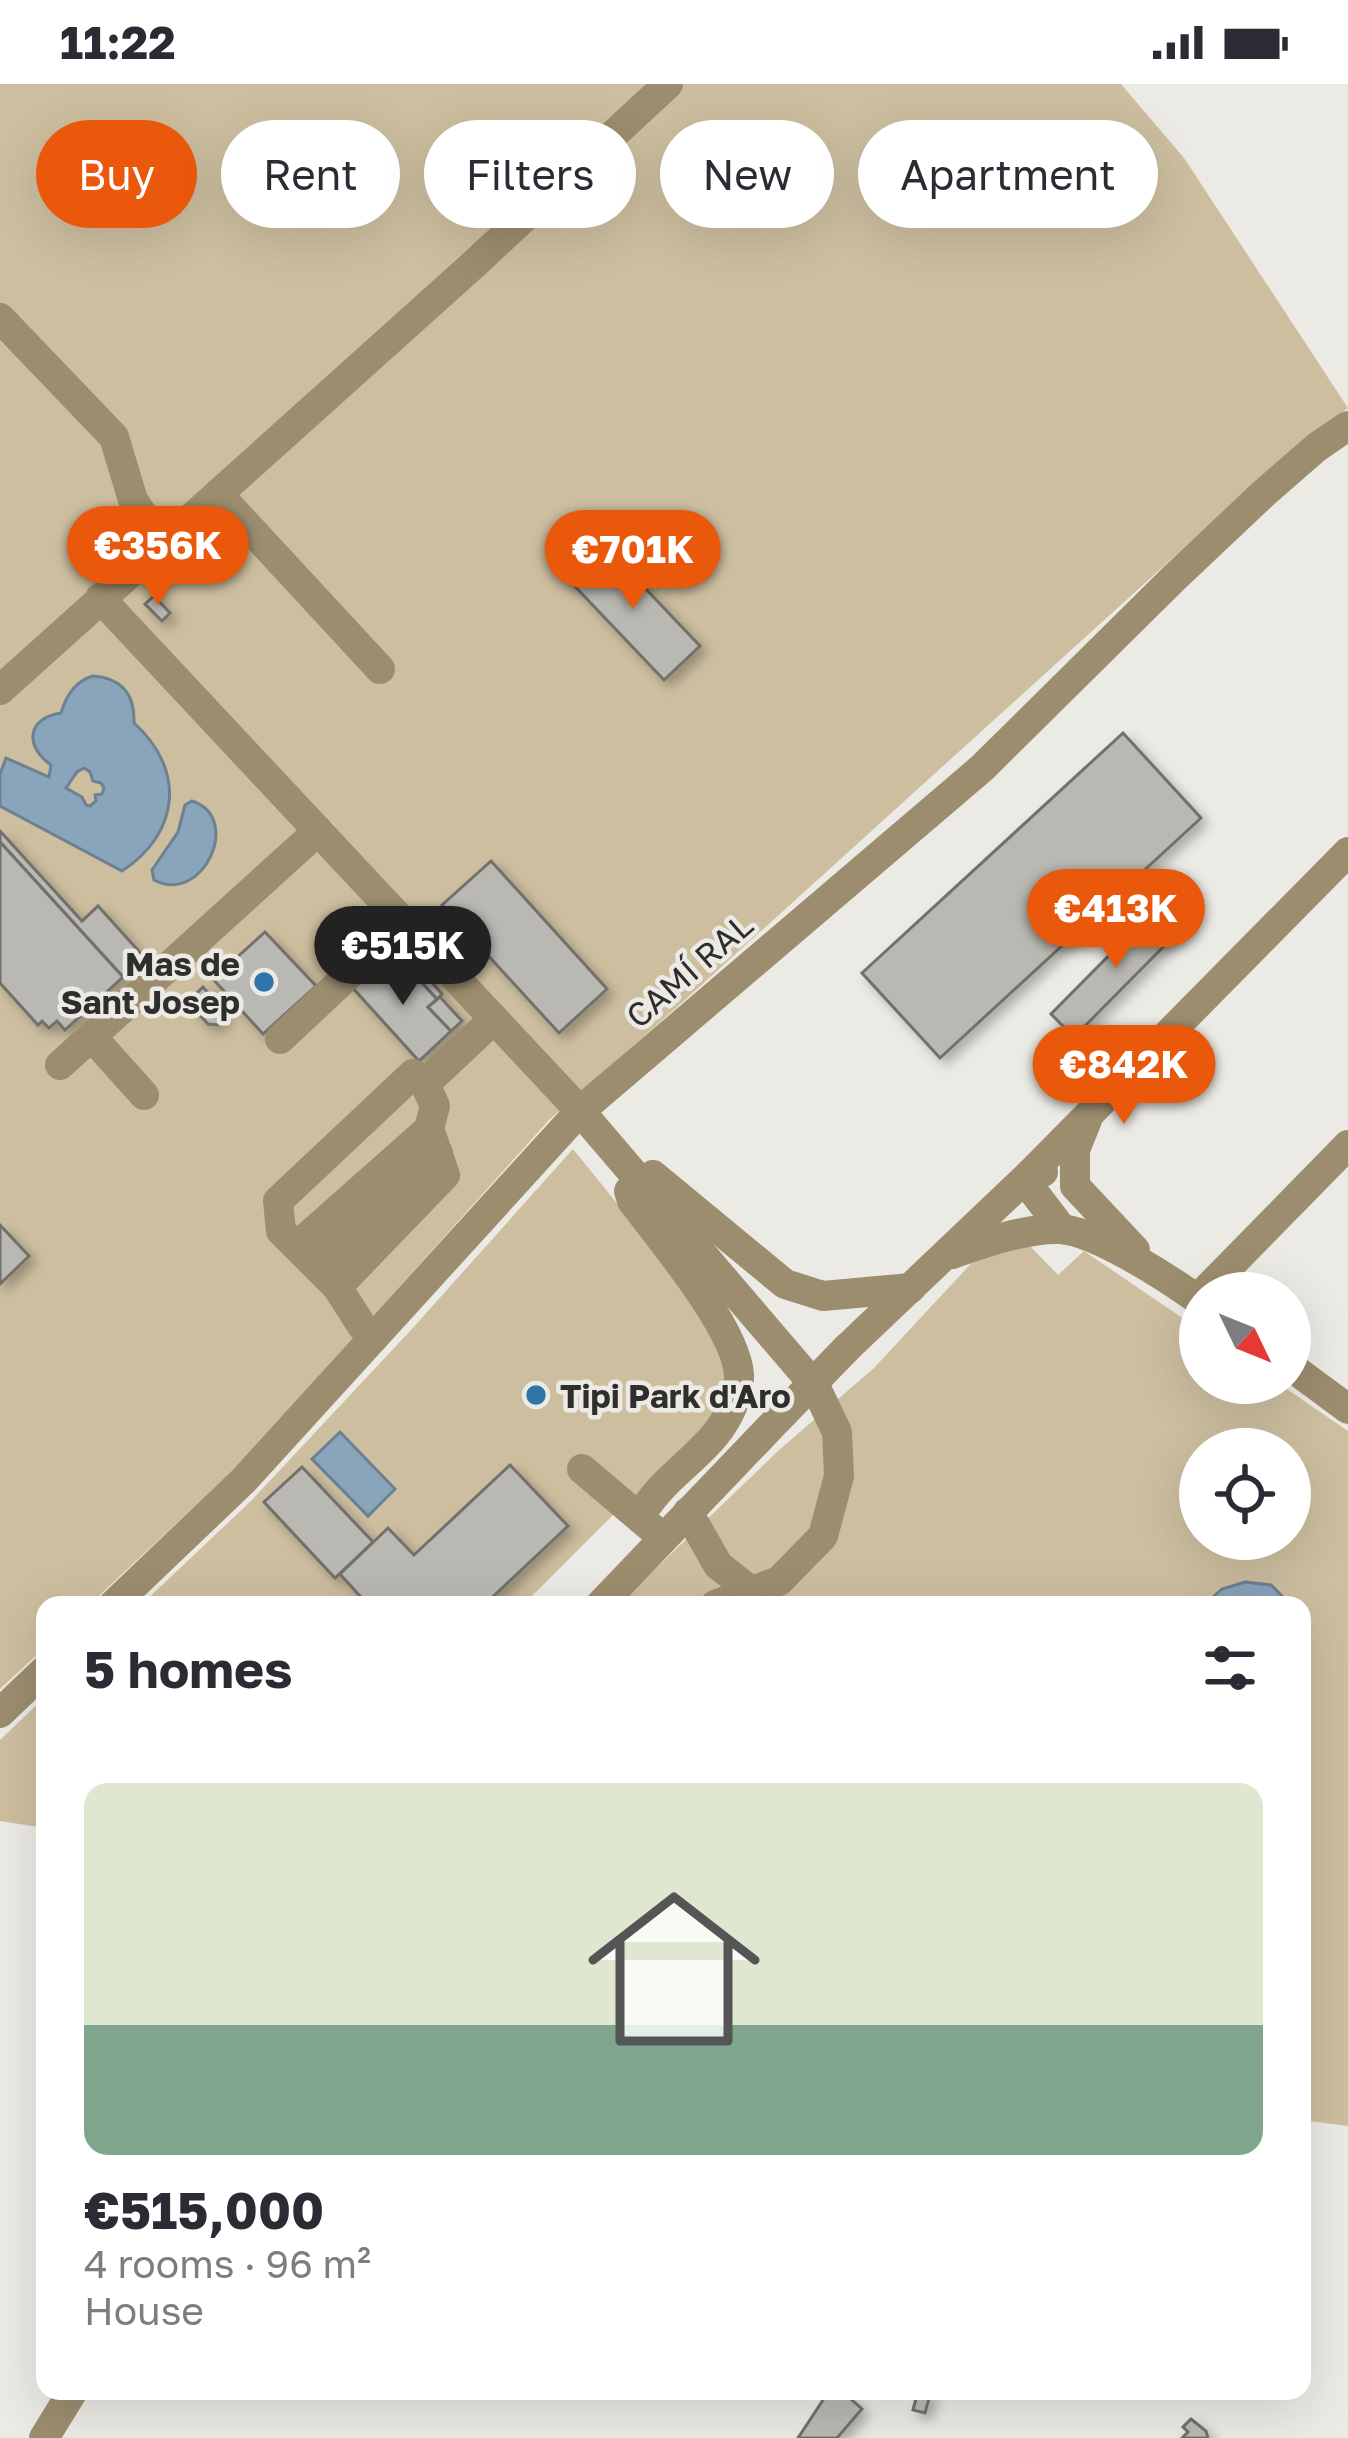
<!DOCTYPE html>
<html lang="en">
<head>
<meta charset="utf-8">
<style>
  :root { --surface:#fff; --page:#f7f7f7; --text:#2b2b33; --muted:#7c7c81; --accent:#ea580c }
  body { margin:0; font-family:"Golos Text",sans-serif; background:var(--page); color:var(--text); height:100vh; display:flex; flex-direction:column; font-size:45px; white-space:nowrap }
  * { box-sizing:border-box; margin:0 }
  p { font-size:39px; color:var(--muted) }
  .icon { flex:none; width:66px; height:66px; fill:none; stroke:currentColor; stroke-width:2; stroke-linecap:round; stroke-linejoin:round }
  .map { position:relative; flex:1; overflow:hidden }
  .panel { position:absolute; left:36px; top:1512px; width:1275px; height:804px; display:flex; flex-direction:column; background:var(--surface); border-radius:24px; box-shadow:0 12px 48px #0002 }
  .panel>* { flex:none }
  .guide { position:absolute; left:36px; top:36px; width:1278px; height:108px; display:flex; gap:24px }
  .needle { width:78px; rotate:133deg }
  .buttons { position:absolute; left:1179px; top:1188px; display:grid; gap:24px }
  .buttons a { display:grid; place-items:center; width:132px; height:132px; border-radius:50%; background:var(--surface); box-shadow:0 12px 48px #0002; font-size:60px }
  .price { position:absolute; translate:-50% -102px; padding:0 27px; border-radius:42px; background:var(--accent); color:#fff; font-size:39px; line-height:78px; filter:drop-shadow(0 3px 6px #0008) }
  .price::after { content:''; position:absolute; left:50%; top:72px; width:36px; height:27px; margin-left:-18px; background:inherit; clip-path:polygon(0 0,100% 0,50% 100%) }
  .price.selected { background:#222; color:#fff }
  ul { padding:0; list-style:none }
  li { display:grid; align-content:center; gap:24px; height:636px; padding:0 48px }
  li span { display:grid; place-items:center; height:372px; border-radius:24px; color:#555 }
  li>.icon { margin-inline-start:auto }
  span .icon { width:216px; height:216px; fill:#fffc; stroke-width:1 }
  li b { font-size:51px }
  h2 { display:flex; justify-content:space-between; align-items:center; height:144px; padding:0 48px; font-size:51px }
  .chip { padding:0 42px; border-radius:54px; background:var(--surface); box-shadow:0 12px 48px #0002; font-size:42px; line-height:108px }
  .chip.selected { background:var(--accent); color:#fff }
  .status { display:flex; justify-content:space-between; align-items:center; height:84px; padding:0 60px; background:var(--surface); direction:ltr }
  .status svg { height:33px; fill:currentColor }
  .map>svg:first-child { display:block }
</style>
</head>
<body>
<div class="status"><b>11:22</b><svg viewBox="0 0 49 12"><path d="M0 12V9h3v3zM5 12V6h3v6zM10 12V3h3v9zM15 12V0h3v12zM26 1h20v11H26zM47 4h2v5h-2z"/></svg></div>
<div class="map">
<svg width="1348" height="2354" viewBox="0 0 1348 2354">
  <defs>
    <filter id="shadow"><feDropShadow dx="6" dy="6" stdDeviation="6" flood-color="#0004"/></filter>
  </defs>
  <rect width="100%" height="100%" fill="#eceae4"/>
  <g fill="#cdbe9f" fill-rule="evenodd">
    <path d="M0,0H1121L1184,74L1348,324L1283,374L686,915L549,1036L243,1377L89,1521H45V1563L0,1605Z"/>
    <path d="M573,1065L709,1233L728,1288L719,1334L657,1398L613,1431L523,1521H141L252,1416L411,1246Z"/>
    <path d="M1028,1160L1058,1191L1084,1167L1200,1246V1299H1278L1348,1347V2042L1302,2036V1521H618L778,1367L874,1284L979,1171ZM1200,1365H1290V1455H1200Z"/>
    <path d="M45,1613V1744L0,1737V1656Z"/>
  </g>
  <g fill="#89a5bc" stroke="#6e8191" stroke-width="3" fill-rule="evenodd">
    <path d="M93,592C122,594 135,610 134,639C186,686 180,749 122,787L0,722V690L6,674L49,693L51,681C24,662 27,634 61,629C66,612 75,597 93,592ZM84,684L90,688L93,697L101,699L104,704L102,710L95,711L96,717L90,722L86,721L82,713L66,704L77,688Z"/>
    <path d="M192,717C244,734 202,822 154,796L152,786L178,748L185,721Z"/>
    <path d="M340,1348L395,1405L368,1432L312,1375Z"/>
    <path d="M1245,1498L1271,1501L1283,1513L1282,1521H1204L1222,1505Z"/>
  </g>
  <g fill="#bab8b2" stroke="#72706b" stroke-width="3" filter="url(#shadow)">
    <path d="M602,459L700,562L664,596L566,493Z"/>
    <path d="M154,512L170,529L162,537L145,520Z"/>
    <path d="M1123,649L1201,734L940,974L862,889Z"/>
    <path d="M0,747L82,837L98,822L145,874L123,893L0,758Z"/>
    <path d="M0,758L123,893L65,946L57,937L49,944L42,937L38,941L0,899Z"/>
    <path d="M491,777L607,905L559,949L442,821Z"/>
    <path d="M1159,821L1182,844L1074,953L1051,930Z"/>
    <path d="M265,848L316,902L263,950L213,895Z"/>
    <path d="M395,863L417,888L406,898L383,874Z"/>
    <path d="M383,874L406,898L414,890L437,915L428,923L451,947L419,977L351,902Z"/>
    <path d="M420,885L442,910L437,915L414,890Z"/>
    <path d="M203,903L224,927V935L218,941L208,940L188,918Z"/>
    <path d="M440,913L462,937L451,947L428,923Z"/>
    <path d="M0,1141L29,1172L0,1200Z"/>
    <path d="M510,1381L568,1442L484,1521H368L340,1490L388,1444L414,1471Z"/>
    <path d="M302,1383L373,1458L335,1494L264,1418Z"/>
    <path d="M829,2307H846L844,2309L862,2325L837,2354H798Z"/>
    <path d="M918,2307H931L925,2329L913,2326Z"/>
    <path d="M1191,2335L1206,2347L1208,2354H1182L1188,2348L1183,2343Z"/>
  </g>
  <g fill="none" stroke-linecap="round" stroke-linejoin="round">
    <g stroke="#9c8d6e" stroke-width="30">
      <path d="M0,234L114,353L133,416L162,460"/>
      <path d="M218,410L380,585"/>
      <path d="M100,514L580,1027L815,1302L837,1348L839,1392L823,1452L779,1497L715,1521"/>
      <path d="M0,606L473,181L668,0"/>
      <path d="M92,953L144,1011"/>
      <path d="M280,955L404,839"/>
      <path d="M60,981L318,747"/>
      <path d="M1087,1036L1075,1066V1102L1135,1166"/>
      <path d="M1043,1088L1030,1090L1033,1107L1062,1145"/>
      <path d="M653,1091L785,1200L823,1212L911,1204"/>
      <path d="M629,1107L632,1117C661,1155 737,1246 739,1291C740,1311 728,1335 715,1351C691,1380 658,1399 640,1433"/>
      <path d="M297,1162L429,1045"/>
      <path d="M952,1170C983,1159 1026,1144 1060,1145C1096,1147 1169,1195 1200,1217"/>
      <path d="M317,1182L438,1069"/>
      <path d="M337,1203L445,1091L429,1045L435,1022L425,1000"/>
      <path d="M1203,1209L1348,1061"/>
      <path d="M374,1253L362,1242L337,1203L281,1147L278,1117L413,990L425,1000L494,935"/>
      <path d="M847,1264L1030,1090L1348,768"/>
      <path d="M1290,1282L1348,1325"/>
      <path d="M582,1385L654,1446"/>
      <path d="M688,1428L718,1481L751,1507"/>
      <path d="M113,1521L244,1396L580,1027L982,684L1173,495L1263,410L1317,363L1348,342"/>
      <path d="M600,1521L778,1335"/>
      <path d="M0,1629L45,1586"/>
      <path d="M44,2354L73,2307"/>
    </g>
    <path stroke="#9c8d6e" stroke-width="30" d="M778,1335L847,1264"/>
  </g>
  <g fill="#2f75aa" stroke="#eceae4" stroke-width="4.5">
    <circle cx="264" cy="898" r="12"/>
    <circle cx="536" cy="1311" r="12"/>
  </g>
  <g text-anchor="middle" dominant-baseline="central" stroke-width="9" stroke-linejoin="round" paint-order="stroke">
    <g font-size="33" font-weight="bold" fill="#2f2e2c" stroke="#eceae4" text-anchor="end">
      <text x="240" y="879">Mas de<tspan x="240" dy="38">Sant Josep</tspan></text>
      <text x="560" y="1311" text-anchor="start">Tipi Park d'Aro</text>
    </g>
    <g font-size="33" fill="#2f2e2c" stroke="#eceae4">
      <text transform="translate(689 886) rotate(-41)">CAMÍ RAL</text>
    </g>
  </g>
</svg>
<div class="buttons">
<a><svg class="needle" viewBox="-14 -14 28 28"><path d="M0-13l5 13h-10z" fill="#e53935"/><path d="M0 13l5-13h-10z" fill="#7c7c81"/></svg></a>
<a><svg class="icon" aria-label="locate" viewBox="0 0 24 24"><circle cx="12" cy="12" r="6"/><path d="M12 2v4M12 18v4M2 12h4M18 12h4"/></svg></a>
</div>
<b class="price" style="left:158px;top:524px">€356K</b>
<b class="price" style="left:633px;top:528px">€701K</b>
<b class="price" style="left:1116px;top:887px">€413K</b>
<b class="price selected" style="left:403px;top:924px">€515K</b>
<b class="price" style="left:1124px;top:1043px">€842K</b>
<div class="guide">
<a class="chip selected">Buy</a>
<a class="chip">Rent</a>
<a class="chip">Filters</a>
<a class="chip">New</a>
<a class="chip">Apartment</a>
</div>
<section class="panel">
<h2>5 homes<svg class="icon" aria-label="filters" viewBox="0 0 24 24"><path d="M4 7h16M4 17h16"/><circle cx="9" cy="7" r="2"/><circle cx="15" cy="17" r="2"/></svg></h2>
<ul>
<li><span style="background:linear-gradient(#dfe7d0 65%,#7fa58c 0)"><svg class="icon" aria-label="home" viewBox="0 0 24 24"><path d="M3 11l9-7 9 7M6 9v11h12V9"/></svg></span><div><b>€515,000</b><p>4 rooms · 96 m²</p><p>House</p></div></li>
</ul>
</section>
</div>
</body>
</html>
